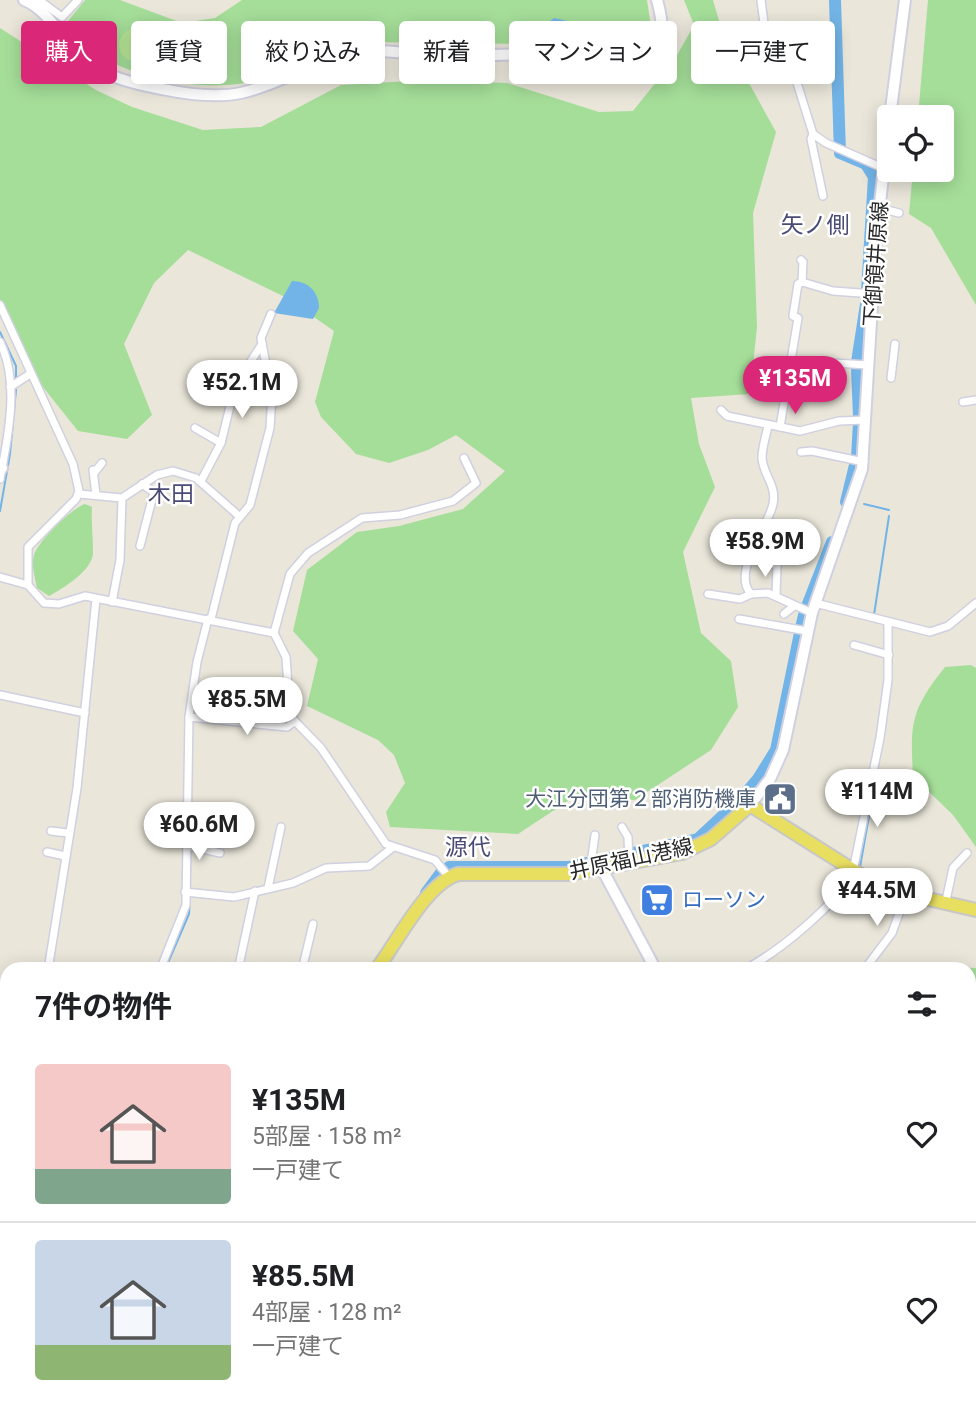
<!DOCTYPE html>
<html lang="ja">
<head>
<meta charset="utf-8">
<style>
  :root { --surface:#fff; --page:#f6f6f6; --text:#202124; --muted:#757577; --line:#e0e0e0; --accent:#db2777 }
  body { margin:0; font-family:Roboto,"Noto Sans JP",sans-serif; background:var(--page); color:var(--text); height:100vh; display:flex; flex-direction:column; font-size:26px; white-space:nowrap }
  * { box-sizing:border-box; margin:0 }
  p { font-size:23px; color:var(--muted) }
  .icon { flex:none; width:38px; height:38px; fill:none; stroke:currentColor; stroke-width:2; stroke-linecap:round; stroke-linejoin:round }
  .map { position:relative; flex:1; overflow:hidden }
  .panel { position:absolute; left:0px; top:962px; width:976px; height:450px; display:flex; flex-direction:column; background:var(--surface); border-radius:21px 21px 0 0; box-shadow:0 4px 18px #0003 }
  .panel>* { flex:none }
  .hud { position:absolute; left:21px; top:21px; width:934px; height:63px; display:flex; gap:14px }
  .controls { position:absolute; left:877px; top:105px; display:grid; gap:14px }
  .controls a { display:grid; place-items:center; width:77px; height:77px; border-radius:7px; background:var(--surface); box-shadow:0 4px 18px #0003; font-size:35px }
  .price { position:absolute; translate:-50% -60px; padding:0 16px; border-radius:24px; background:#fff; color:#222; font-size:23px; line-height:46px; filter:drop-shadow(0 2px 4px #0008) }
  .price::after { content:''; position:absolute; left:50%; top:42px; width:21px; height:16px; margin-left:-10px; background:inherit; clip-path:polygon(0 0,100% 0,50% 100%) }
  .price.selected { background:var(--accent); color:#fff }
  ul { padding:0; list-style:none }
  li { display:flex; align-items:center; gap:21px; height:175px; padding:0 35px }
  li+li { border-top:2px solid var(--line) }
  li span { display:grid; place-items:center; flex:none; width:196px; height:140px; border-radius:7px; color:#555 }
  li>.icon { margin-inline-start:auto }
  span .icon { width:84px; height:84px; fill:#fffc; stroke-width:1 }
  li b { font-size:30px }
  h2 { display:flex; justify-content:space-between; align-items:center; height:84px; padding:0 35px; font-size:30px }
  .pill { padding:0 24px; border-radius:7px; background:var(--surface); box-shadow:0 4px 18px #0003; font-size:24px; line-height:63px }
  .pill.selected { background:var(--accent); color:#fff }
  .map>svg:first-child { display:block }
</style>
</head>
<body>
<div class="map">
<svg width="976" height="1411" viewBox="0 0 976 1411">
  <rect width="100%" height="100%" fill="#eae6da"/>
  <g fill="#a5de99">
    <path d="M85,0H120L182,23L215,18L242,0H647L653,41L634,59L562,46L520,44L365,42C324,47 292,70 253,81C201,95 92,75 68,21Z"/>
    <path d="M684,0H713L724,38L776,132L753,213L757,327L750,394L691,398L699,444L715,487L683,552L701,633L731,661L738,707L711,750L635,800L574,797L518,834L390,827L386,812L405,783L394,755L378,740L307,706L318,659L293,631L307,570L357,532L399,526L463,509L505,471L456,435L428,450L389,463L356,454L321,417L315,402L334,331L285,297L188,250L154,283L124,344L152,415L127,439L78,431L31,372L0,299V28L96,90L132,107L203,130L261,127L341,85L427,80L507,83L599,112L633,111L676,57L694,25Z"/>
    <path d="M928,0H976V305L931,228L909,214L913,170H942V117H918Z"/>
    <path d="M85,504L92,507C91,523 93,536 93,551C94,570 63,588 49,596L37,588C35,577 31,566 34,555C38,541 72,508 85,504Z"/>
    <path d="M971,665L976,668V847L953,815L913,776C910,722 911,710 945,667Z"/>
    <path d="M911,965L976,968V1057L970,1063V970L898,969Z"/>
    <path d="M976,1224V1328L970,1333V1231Z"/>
    <path d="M7,1243V1367L0,1358V1253Z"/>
    <path d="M25,1405H272V1411H23Z"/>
  </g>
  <path fill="#bdd3b2" d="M976,1337V1371L974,1376L970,1374V1339Z"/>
  <circle fill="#b6e595" cx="135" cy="45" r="16"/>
  <g fill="#72b4e7">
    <path d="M554,18L572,22L578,38L562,34L530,37L529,31L540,29Z"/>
    <path d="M292,281C308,281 319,292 319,308L313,319L274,313Z"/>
  </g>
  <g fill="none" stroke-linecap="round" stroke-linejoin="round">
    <g stroke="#72b4e7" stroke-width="2">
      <path d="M0,332L16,366V378"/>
      <path d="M864,504L889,510"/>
      <path d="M0,511L10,454L16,390"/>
      <path d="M874,615L889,516"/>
      <path d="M860,867L879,760"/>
      <path d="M815,922L846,895L855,880"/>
      <path d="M167,965L189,914L190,897"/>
      <path d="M682,1405L688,1411"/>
    </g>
    <g stroke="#72b4e7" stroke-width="12">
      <path d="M835,0L840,153L866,164L874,177L867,291"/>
      <path d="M857,362L867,298"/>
      <path d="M857,368L859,417"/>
      <path d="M846,502L857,457L859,423"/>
      <path d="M806,609L832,542"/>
      <path d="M801,628L804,615"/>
      <path d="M449,867H568L698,839L741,799L758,779L776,750L800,633"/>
      <path d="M426,893L443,870"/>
      <path d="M0,1172L7,1162"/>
    </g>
    <g stroke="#d0d0e0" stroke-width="10">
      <g id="street">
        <path d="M39,0L62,17L78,0"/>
        <path d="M761,0L765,31L793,70L813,134L826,143L883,168"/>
        <path d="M813,134L811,139L823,196"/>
        <path d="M879,208L899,213"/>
        <path d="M802,282L833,291L874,294"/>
        <path d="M0,305L73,464L79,491L76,499L28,547V585"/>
        <path d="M0,342C20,383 8,436 0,479"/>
        <path d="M815,362L869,365"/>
        <path d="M891,378L895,344"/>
        <path d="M10,387L30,374"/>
        <path d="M963,402L976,400"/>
        <path d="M721,410L727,416L800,431L839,421L866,420"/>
        <path d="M780,427L798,318L793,316L798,284L802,282L803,262L801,260"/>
        <path d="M195,428L221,443"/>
        <path d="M801,452L812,451L864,462"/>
        <path d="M93,470L96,495"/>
        <path d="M94,473L102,463"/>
        <path d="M201,481L221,443L235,386L262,344"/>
        <path d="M79,494L122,498L157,475L173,471L196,478L239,516"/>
        <path d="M140,546L154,492L142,484"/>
        <path d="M772,564L777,565L776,596"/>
        <path d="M0,577L28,585L44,603L59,604L85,596L274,633L286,657L290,716L321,748L386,844L435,860L449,877"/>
        <path d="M708,594L740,599L751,594L768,593L812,613"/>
        <path d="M751,594C731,572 768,528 773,504C777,485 763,475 762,458C762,447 766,436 768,426"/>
        <path d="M112,602L120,560L122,498"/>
        <path d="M815,603L930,632L948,626L976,603"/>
        <path d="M784,614L794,606"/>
        <path d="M211,619L235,523L250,505L270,428L272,396L261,338L271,314"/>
        <path d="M739,619L807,631"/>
        <path d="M274,633L290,574L308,553L362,518L400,515L453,501L476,483L464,458"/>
        <path d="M854,645L889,655"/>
        <path d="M0,695L85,713"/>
        <path d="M189,717L287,727L294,722"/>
        <path d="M622,827L628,837L629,863"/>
        <path d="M51,831L68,833"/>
        <path d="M185,845L220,853"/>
        <path d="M47,852L65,856"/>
        <path d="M590,870L595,835"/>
        <path d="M268,888L281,827"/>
        <path d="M185,892L234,897L293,883L326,868L369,866L392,848"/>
        <path d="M945,905L953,868L967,853"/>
        <path d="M48,970L77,788L96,599"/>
        <path d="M160,970L186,905L189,717L197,662L208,619"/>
        <path d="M238,970L255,891"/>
        <path d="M302,970L313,924"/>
        <path d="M744,970C778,952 837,905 853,871L880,738L888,680V623"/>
        <path d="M864,970L892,933L906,894"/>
        <path d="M0,1198L7,1188"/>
        <path d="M970,1206L976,1198"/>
        <path d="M544,1405L547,1411"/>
        <path d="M390,1407L413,1411"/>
        <path d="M649,1411L654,1405"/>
      </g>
    </g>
    <g stroke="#d0d0e0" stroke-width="14">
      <g id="secondary">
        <path d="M24,0C49,10 60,38 79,56C101,76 134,84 162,89C186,94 217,98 241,93C287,83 328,50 377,51C405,52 434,56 462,56C493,56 526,51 557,58C587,65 614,81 644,67C668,55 663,21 657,0"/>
        <path d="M890,117L905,0"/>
        <path d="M0,467L2,468"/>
        <path d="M750,805L770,779L783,750L812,613L862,469L876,240L889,122"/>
        <path d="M602,869L656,970"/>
        <path d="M916,1405L925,1411"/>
      </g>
    </g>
    <g stroke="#c7c7c7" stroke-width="16">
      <g id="primary">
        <path d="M376,970C397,943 425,884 458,874H569L682,853L711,839L750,805L872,882L906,894L976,910"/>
        <path d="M0,1046H7"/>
      </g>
    </g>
    <use href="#street" stroke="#fff" stroke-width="7"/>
    <use href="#secondary" stroke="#fff" stroke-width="10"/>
    <use href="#primary" stroke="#e8df61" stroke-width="12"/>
  </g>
  <defs>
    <g id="civic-square" transform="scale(1.75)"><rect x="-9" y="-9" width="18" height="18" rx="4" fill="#5c6f8a" stroke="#fff"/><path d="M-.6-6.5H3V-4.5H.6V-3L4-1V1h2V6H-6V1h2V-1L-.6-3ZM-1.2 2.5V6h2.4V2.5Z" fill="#fff"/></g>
    <g id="supermarket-square" transform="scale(1.75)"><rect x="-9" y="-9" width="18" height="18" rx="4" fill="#3f7fe0" stroke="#fff"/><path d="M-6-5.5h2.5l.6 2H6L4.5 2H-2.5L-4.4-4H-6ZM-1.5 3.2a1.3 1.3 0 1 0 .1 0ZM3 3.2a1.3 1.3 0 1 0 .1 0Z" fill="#fff"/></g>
  </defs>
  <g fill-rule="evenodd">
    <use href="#civic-square" x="780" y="799"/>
    <use href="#supermarket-square" x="657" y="900"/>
  </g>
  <g text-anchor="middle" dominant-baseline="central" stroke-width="5" stroke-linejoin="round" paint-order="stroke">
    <g font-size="21" fill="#282828" stroke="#fff">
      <text transform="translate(876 264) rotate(-86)">下御領井原線</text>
      <text transform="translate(631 859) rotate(-12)">井原福山港線</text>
    </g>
    <g font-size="21" fill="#4e5e75" stroke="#fff" text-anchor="end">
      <text x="756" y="799">大江分団第２部消防機庫</text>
    </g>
    <g font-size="21" fill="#366cbe" stroke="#fff" text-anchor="start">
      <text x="682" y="900">ローソン</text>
    </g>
    <g font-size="23" fill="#4b4c76" stroke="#fff">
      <text x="815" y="225">矢ノ側</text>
      <text x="171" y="494">木田</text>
      <text x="468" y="847">源代</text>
    </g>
  </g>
</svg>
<div class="controls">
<a><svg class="icon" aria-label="locate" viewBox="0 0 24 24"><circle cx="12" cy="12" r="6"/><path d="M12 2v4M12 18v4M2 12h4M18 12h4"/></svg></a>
</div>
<b class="price selected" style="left:795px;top:416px">¥135M</b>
<b class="price" style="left:242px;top:420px">¥52.1M</b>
<b class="price" style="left:765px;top:579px">¥58.9M</b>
<b class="price" style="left:247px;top:737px">¥85.5M</b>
<b class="price" style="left:877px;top:829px">¥114M</b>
<b class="price" style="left:199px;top:862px">¥60.6M</b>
<b class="price" style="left:877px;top:928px">¥44.5M</b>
<div class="hud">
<a class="pill selected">購入</a>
<a class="pill">賃貸</a>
<a class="pill">絞り込み</a>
<a class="pill">新着</a>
<a class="pill">マンション</a>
<a class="pill">一戸建て</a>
</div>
<section class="panel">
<h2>7件の物件<svg class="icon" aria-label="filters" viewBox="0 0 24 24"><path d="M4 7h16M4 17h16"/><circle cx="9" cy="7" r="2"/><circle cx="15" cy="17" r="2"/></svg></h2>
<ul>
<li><span style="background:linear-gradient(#f6c9c9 75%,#7fa58c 0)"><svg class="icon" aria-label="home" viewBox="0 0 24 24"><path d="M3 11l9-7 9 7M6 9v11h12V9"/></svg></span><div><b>¥135M</b><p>5部屋 · 158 m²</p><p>一戸建て</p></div><svg class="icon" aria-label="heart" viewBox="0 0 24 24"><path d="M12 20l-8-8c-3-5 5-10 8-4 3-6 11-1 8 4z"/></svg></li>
<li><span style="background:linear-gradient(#c9d6e8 75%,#8fb573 0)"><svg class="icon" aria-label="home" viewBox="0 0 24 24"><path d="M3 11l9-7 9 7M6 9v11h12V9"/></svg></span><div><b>¥85.5M</b><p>4部屋 · 128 m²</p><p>一戸建て</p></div><svg class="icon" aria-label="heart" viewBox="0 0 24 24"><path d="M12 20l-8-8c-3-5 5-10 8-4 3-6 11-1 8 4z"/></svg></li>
</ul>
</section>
</div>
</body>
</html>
